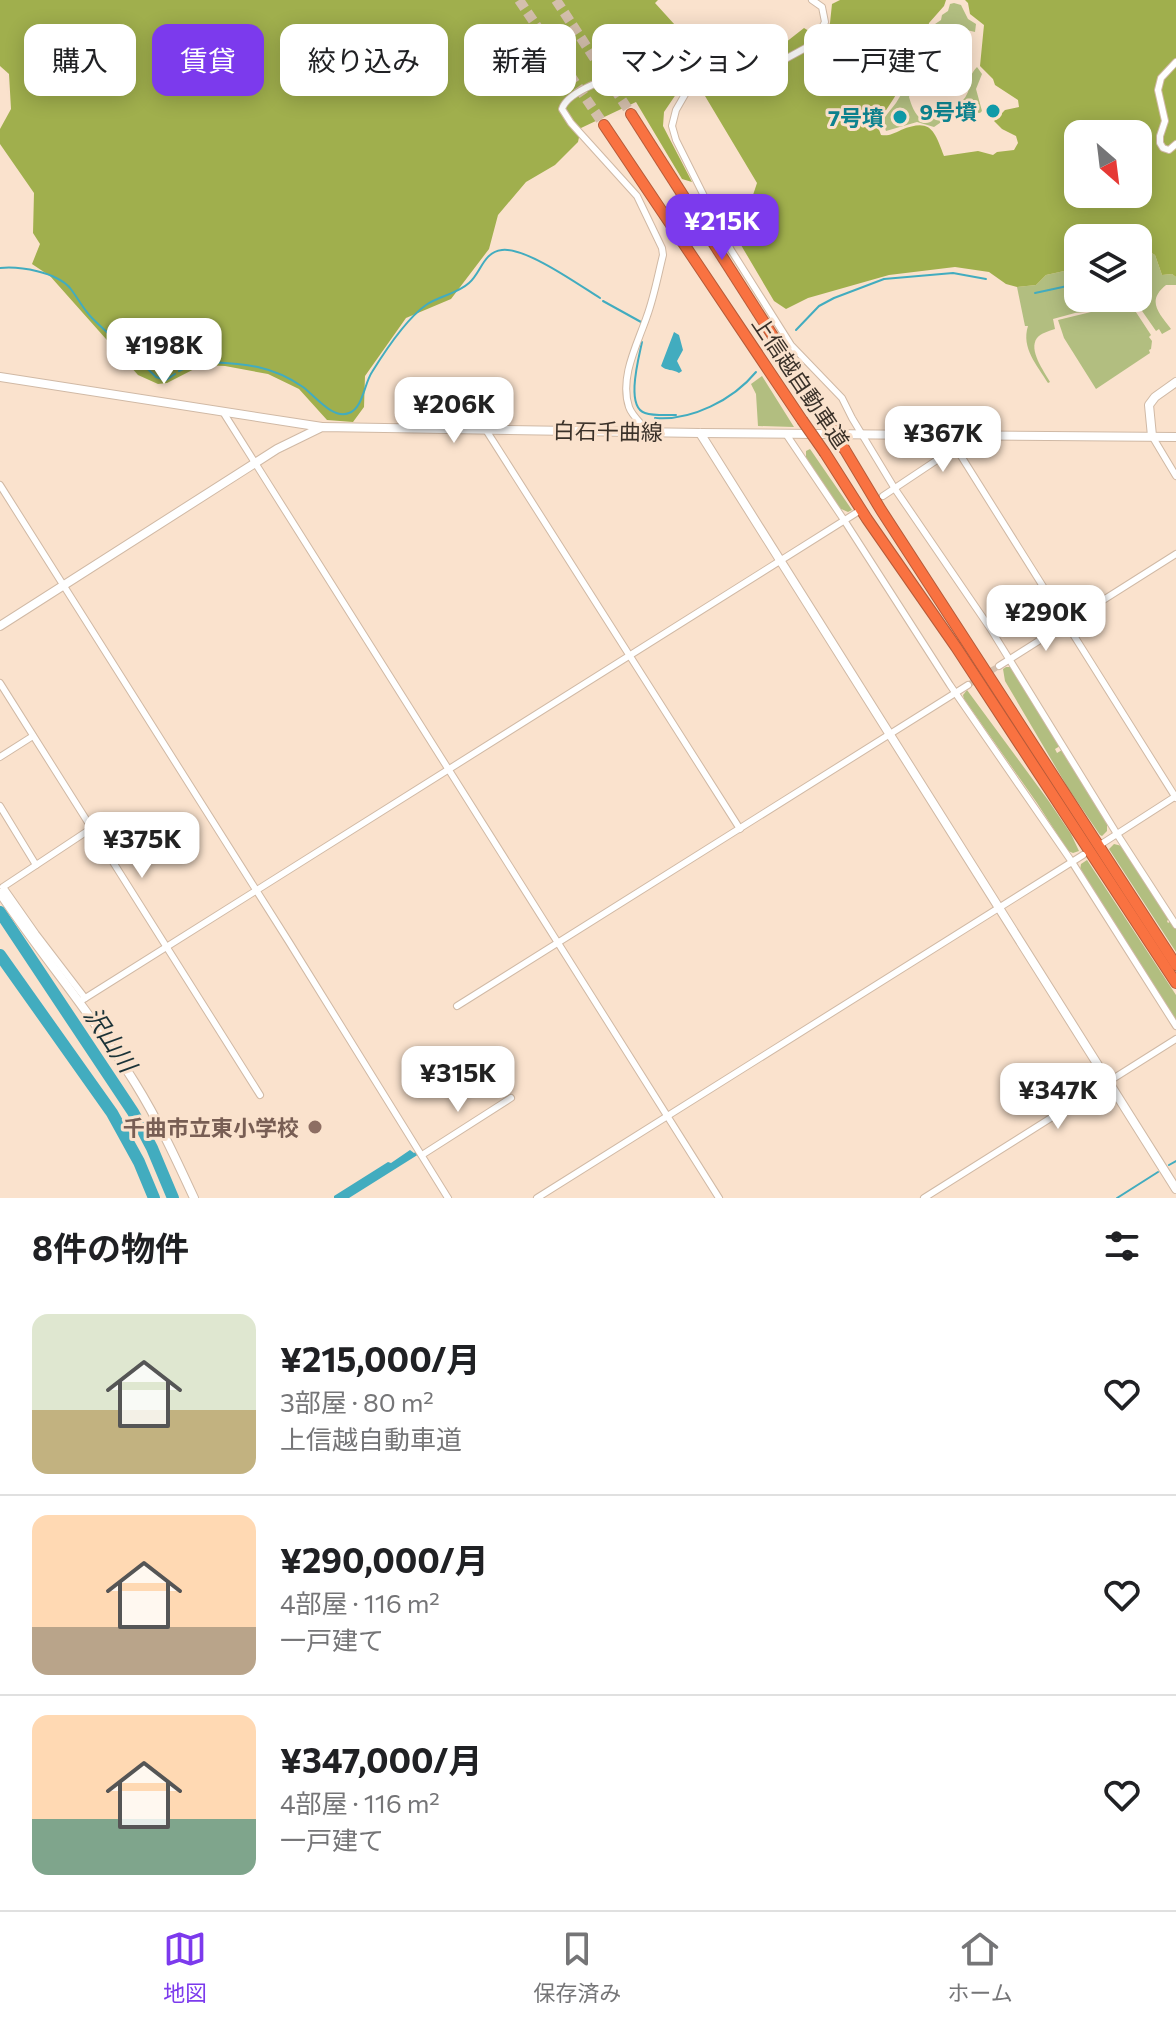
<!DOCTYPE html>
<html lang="ja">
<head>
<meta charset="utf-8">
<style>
  :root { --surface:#fff; --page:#f2f2f2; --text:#202124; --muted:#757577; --line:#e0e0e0; --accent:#7c3aed }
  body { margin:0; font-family:Commissioner,"Noto Sans JP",sans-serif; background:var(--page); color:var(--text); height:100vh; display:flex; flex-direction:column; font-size:30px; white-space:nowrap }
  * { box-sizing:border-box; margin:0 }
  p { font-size:26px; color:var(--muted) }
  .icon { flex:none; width:44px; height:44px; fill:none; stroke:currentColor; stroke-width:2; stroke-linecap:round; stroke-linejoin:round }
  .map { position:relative; height:1198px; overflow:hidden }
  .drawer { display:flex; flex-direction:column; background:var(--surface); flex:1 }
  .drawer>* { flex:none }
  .banner { position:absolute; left:24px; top:24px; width:1128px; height:72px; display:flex; gap:16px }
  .needle { width:52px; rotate:152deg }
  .fabs { position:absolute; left:1064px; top:120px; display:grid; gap:16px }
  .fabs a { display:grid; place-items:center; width:88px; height:88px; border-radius:16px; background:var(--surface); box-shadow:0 4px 20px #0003; font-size:40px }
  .price { position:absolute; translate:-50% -68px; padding:0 18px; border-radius:16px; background:#fff; color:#222; font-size:26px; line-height:52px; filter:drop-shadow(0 2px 4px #0008) }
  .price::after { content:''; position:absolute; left:50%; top:48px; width:24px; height:18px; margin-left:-12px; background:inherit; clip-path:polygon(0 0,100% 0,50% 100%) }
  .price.on { background:var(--accent); color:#fff }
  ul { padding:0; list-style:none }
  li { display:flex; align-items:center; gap:24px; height:200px; padding:0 32px }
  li+li { border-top:2px solid var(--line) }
  li span { display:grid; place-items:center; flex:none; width:224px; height:160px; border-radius:16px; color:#555 }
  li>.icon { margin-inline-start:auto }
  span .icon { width:96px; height:96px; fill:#fffc; stroke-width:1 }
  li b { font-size:34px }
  h2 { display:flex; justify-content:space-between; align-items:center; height:96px; padding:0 32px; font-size:34px }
  .pill { padding:0 28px; border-radius:16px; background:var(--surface); box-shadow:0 4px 20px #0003; font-size:28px; line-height:72px }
  .pill.on { background:var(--accent); color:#fff }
  .dock { display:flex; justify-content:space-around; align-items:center; height:112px; border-top:2px solid var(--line); background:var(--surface); font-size:22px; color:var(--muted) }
  .dock a { display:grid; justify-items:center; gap:4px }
  .dock .on { color:var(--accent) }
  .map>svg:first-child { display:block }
</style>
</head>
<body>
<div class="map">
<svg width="1176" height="1198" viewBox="0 0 1176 1198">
  <rect width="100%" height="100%" fill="#fae2cd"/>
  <g fill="#b2be80">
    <path d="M954,3L961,5L968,19L976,24L975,32L942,24L935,49L929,48L932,26L941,20L942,15L948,11L950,4Z"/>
    <path d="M928,50L935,52L933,59L928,62L913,85L909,97C911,104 915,116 922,119C933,123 961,106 966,96C973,85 965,80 977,67L982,74L976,89L982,111L980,113C958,111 952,114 934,127L917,122L886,131L883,122L884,118L896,103Z"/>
    <path d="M1138,248H1143L1155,255L1162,275L1172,274L1176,277V285H1166C1146,301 1159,313 1171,329L1162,334L1159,329L1156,331L1133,298H1138Z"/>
    <path d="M1078,268V298H1131L1128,300L1151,335L1149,337L1152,341L1151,349L1149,350L1150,353L1096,389L1064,338L1058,320L1095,311L1075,313L1053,319L1055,329C1049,331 1041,333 1037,338C1028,350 1044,371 1050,382L1048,383C1037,365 1021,348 1028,326H1025L1017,287L1036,285L1046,275Z"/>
    <path d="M762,376L794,427L758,426L756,394L751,384Z"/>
    <path d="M810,449L852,510L848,512L839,508L806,460V451Z"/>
    <path d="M1006,667H1012L1060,746L1055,749L1057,753L1062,750L1107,823V831L1102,836L1100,835L1068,788L1005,681L1003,669Z"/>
    <path d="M967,690L1048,800L1071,834L1079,851L1073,853L1068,851L1037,803L964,699L963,695Z"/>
    <path d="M1114,844L1122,846L1169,919L1167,921L1168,923L1171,921L1176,929V952L1109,849Z"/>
    <path d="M1087,860L1176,995V1022L1080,870L1081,864Z"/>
  </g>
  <g fill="#a0af4d" fill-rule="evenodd">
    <path d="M0,0H658L655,3L675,25L687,61L685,81L664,112L663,126L692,182L682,179L636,102L581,128L578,142L555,165L526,182L498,215L489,249L451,299L406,318L365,376L364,407L353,422L327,420L299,389L268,374L225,366L202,365L167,383L158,384L138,375L50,276L32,264L40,244L33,233L34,193L0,144V129L11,109L9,74L0,66Z"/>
    <path d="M840,0H946L944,6L929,23L924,46L894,98L877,124L881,135C889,136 893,134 901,130C931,118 934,130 944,156L978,151L993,155L997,152L1014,150L1018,143L1016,136L1002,129L994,121L1005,110L1019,107L1018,100L995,85L993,79L980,66L984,25L970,14L968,3L965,0H1176V277L1172,274L1162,275L1155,255L1143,248H1138V238H1078V268L1046,275L1036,285L1017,287L1006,284L989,272L955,267L889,275L808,298L786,309L774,301L738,240L757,183L705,96L714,85L711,65L748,59L776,50L804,28L822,39L830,23L832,4ZM1078,134H1138V194H1078Z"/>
  </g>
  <g fill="#42acbf">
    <path d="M674,332L679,335L683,350L677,361L682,371L679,373C673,369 666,371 661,366Z"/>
    <path d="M410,1150L414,1153L417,1151L419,1154L349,1198H334V1196L388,1162L391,1163Z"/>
  </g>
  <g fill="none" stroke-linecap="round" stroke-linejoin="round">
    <g stroke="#42acbf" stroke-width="2">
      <path d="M0,268C20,266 56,272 70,288C78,298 83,309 92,318C113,339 136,357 156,377L166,380L175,374"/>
      <path d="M1035,293L1072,285L1078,289"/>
      <path d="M603,301L641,322"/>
      <path d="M796,330L819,306L834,298L884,279L953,273L986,279"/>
      <path d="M642,342C639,357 625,407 645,413C654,416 667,415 676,415"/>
      <path d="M179,371L196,363L205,362C243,364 270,364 303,387C315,396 333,420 349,413C363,408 364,384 372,372C385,351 405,320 426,305C439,296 457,294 469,283C481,273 483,252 502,250C526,247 579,285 600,298"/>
      <path d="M655,418C691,421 733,400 756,372"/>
      <path d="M1169,1165L1176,1161"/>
      <path d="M1117,1198L1158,1172"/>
    </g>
    <g stroke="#42acbf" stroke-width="12">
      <path d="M0,912L133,1112L152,1148L173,1198"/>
      <path d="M0,955L112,1113L139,1162L154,1198"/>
    </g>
    <path stroke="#d4bfac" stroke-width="6" stroke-dasharray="6 3" stroke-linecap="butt" d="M968,685L999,666"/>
    <g stroke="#d4bfac" stroke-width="10" stroke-dasharray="10 5" stroke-linecap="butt">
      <path d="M519,0L604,125"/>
      <path d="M556,0L631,114"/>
    </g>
    <g stroke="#d0b9a5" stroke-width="8">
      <g id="street">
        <path d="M812,0L822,7L825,22L815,41L811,45L778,63L702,78L687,91L676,110L672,126L676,140L731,250L791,345L842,398L852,418L895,489L990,628L1117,834L1176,925"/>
        <path d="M628,44L660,43L671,46L672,49C663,55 654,61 644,65C624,74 568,88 562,109L571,123L637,196L662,248L663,255C658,275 654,297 647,316C638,343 619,377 629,407C632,416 642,424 648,432"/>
        <path d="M1176,62L1161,78L1158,90L1165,121L1160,136V143L1163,148L1169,150L1176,144"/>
        <path d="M223,412L719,1198"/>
        <path d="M486,430L740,829"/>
        <path d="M786,434L844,520L950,685L1072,862L1176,1026"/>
        <path d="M1152,436L1176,476"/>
        <path d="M956,448L1176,798"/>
        <path d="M0,485L289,942L448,1198"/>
        <path d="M883,496L973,436"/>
        <path d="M999,666L1176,554"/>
        <path d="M0,683L260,1095"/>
        <path d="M0,757L33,736"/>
        <path d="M0,806L36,865"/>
        <path d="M1103,843L1176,796"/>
        <path d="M85,998L36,934L3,887L92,828"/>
        <path d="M79,1002L856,513"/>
        <path d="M457,1006L968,685"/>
        <path d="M422,1155L511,1098"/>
        <path d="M537,1198L1083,855"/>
        <path d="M924,1198L1176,1039"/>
      </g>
    </g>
    <g stroke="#d0b9a5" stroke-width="10">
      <g id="secondary">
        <path d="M0,377L322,427"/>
        <path d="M700,433L1176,1189"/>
        <path d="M1152,436L1149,405L1155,397L1176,382"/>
        <path d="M0,626L277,449L322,427L700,433L1176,437"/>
        <path d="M0,893C43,957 94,1017 135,1083C158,1120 176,1159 194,1198"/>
      </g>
    </g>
    <g stroke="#b65b39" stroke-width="12">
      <g id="highway">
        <path d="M631,114L824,416"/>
        <path d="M604,125L802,420"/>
        <path d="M845,450L881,510L1176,965"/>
        <path d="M825,453L867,519L956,647L1176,983"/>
      </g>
    </g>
    <use href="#street" stroke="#fff" stroke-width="6"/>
    <use href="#secondary" stroke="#fff" stroke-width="8"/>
    <use href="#highway" stroke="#f97241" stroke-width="10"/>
    <g stroke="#b65b39" stroke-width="12" stroke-linecap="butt">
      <g id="highway-bridge">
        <path d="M824,416L845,450"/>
        <path d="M802,420L825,453"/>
      </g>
    </g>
    <use href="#highway-bridge" stroke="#f97241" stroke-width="10"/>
  </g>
  <g fill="#0f9aa8" stroke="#fae2cd" stroke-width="3">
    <circle cx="993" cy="111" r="8"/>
    <circle cx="900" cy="117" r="8"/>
  </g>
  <circle fill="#8d6e63" stroke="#fae2cd" stroke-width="3" cx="315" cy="1127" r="8"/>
  <g text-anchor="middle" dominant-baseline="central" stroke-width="6" stroke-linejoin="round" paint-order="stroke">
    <g font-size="22" font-weight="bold" fill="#0d838f" stroke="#fae2cd" text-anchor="end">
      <text x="977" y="111">9号墳</text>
      <text x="884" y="117">7号墳</text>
    </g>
    <g font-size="22" fill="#3a3129" stroke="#fae2cd">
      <text transform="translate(801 382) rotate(56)">上信越自動車道</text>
      <text transform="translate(608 431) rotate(1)">白石千曲線</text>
    </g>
    <g font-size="22" font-weight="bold" fill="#785e54" stroke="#fae2cd" text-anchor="end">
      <text x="299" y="1127">千曲市立東小学校</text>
    </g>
    <g font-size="24" font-style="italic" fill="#1a3237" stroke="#fae2cd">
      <text transform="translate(111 1039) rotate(56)">沢山川</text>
    </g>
  </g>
</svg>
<div class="fabs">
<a><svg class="needle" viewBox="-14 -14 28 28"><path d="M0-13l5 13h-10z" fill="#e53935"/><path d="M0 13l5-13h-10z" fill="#757577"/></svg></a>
<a><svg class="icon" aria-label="layers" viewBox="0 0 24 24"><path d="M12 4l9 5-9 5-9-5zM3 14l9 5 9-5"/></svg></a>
</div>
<b class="price on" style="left:722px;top:262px">¥215K</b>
<b class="price" style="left:164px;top:386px">¥198K</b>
<b class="price" style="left:454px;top:445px">¥206K</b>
<b class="price" style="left:943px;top:474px">¥367K</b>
<b class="price" style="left:1046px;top:653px">¥290K</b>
<b class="price" style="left:142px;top:880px">¥375K</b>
<b class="price" style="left:458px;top:1114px">¥315K</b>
<b class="price" style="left:1058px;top:1131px">¥347K</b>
<div class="banner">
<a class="pill">購入</a>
<a class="pill on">賃貸</a>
<a class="pill">絞り込み</a>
<a class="pill">新着</a>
<a class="pill">マンション</a>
<a class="pill">一戸建て</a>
</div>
</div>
<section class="drawer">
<h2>8件の物件<svg class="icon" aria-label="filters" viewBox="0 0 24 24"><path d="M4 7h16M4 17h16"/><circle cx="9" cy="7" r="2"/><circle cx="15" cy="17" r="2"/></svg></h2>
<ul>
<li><span style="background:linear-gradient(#dfe7d0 60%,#c2b280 0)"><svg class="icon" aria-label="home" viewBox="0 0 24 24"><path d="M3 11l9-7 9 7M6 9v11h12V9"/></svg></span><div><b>¥215,000/月</b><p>3部屋 · 80 m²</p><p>上信越自動車道</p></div><svg class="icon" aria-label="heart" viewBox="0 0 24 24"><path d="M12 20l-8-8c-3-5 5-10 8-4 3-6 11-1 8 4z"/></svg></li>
<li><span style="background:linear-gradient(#ffd9b3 70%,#b9a48a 0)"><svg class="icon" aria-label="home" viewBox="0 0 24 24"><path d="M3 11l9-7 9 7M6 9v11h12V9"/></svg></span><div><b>¥290,000/月</b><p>4部屋 · 116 m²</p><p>一戸建て</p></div><svg class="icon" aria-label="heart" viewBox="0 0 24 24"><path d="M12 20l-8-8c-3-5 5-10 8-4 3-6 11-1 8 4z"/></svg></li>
<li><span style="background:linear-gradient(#ffd9b3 65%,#7fa58c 0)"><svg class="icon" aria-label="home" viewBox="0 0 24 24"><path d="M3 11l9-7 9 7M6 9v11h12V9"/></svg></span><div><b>¥347,000/月</b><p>4部屋 · 116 m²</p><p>一戸建て</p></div><svg class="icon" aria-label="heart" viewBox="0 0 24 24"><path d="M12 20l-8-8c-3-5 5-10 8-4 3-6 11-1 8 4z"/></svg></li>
</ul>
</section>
<nav class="dock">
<a class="on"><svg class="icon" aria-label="map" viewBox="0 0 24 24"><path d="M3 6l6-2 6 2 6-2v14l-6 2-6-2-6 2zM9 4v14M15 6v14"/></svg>地図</a>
<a><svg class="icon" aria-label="saved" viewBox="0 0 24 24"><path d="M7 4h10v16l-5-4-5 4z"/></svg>保存済み</a>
<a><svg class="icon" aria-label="home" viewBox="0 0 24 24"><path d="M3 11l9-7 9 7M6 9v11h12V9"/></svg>ホーム</a>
</nav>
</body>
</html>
